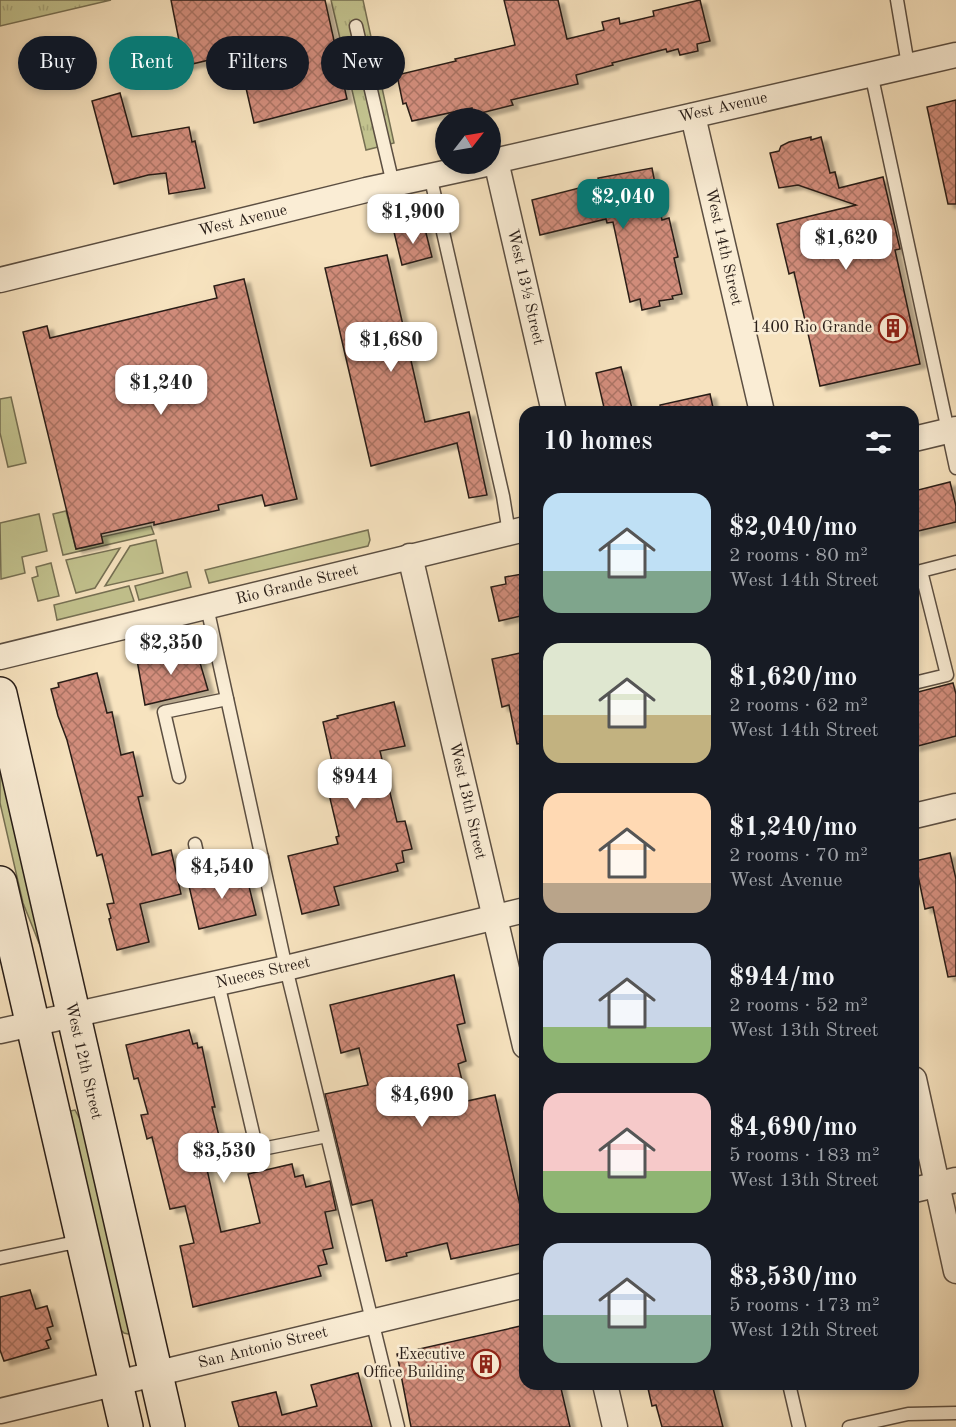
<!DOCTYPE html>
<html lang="en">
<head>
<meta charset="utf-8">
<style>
  :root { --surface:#171b24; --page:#20242c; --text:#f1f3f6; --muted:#9ea1a6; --accent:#0f766e }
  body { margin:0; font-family:"Old Standard TT",serif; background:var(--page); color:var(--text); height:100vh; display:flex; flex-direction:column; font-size:22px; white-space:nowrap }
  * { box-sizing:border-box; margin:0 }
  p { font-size:20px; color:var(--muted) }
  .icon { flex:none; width:33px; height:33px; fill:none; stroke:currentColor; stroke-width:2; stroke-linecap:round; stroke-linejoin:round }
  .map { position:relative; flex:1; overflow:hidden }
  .details { position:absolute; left:519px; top:406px; width:400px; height:984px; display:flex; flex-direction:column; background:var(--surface); border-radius:18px; box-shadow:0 3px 9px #0003 }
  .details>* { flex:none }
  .guide { position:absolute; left:18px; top:36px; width:411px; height:54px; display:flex; gap:12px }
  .needle { width:39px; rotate:59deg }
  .controls { position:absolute; left:435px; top:108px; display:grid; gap:12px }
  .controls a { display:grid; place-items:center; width:66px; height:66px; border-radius:50%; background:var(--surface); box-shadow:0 3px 9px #0003; font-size:30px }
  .price { position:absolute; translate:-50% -51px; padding:0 14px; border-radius:12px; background:#fff; color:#222; font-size:20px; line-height:39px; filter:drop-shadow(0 2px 3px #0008) }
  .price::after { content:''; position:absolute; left:50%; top:36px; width:18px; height:14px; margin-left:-9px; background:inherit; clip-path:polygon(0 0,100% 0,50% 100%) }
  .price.current { background:var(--accent); color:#fff }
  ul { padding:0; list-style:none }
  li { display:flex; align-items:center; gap:18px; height:150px; padding:0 24px }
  li span { display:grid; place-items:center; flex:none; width:168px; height:120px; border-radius:18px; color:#555 }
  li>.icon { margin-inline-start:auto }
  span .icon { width:72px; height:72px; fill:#fffc; stroke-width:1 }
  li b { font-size:26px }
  h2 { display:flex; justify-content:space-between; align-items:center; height:72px; padding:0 24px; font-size:26px }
  .chip { padding:0 21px; border-radius:27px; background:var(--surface); box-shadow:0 3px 9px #0003; font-size:21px; line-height:54px }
  .chip.current { background:var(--accent); color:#fff }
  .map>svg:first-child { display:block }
</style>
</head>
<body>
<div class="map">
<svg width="956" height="1427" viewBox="0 0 956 1427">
  <defs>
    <pattern id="park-tufts" width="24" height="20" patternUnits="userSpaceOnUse" patternTransform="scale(1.5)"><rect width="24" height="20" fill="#c2c28e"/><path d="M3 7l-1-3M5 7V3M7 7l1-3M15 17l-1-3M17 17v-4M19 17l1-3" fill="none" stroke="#a7a67a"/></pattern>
    <pattern id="building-cross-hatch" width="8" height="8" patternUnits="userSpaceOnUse" patternTransform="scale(1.5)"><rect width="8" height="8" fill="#d28d7b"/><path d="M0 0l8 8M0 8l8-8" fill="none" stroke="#aa7364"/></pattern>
    <filter id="shadow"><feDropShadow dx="6" dy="4" stdDeviation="1.5" flood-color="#0004"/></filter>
  </defs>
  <rect width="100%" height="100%" fill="#f7e3bf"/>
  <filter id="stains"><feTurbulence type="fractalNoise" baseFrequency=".00333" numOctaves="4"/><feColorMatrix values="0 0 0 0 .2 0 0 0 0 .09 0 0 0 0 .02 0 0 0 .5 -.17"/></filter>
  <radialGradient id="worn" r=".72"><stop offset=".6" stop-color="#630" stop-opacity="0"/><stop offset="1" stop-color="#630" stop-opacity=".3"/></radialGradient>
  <g fill="#c2c28e" stroke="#767053" stroke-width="1.5">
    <path d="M11,397L26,463L8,467L0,433V399Z"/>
    <path d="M66,511L76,549L102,543L101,537L151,526L154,534L63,555L53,514Z"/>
    <path d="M39,514L47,551L22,557L25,573L1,579L0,523Z"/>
    <path d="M368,530L370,540L368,546L209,583L205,570Z"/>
    <path d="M156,540L163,573L105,586L130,546Z"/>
    <path d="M120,548L95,588L76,593L66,560Z"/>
    <path d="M51,563L59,596L38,601L32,578L38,576L36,567Z"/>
    <path d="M187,572L191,587L139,600L135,586Z"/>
    <path d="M129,586L134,601L57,620L54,605Z"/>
    <path d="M0,755L43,953L23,903L0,803Z"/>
    <path d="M75,1110L88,1134L132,1331L128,1334L124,1333L120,1329L70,1111Z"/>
  </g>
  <g fill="url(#park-tufts)" stroke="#767053" stroke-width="1.5">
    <path d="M0,0H111L0,26Z"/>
    <path d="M331,0H363L394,143L366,150Z"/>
  </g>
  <g fill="url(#building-cross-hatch)" stroke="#291e18" stroke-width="1.5" filter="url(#shadow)">
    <path d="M171,0H325L347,99L254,123L238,53L184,66Z"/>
    <path d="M504,0H558L567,39L604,30L602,22L619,18L620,24L654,16L653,11L700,0L710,41L697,44L698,51L680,55L678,49L667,52L666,49L612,63L613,65L576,75L578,84L511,100L513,105L473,115L472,108L412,121L406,103L403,104L397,75L456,61L455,59L515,45Z"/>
    <path d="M391,44L396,63L376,68L371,49Z"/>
    <path d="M120,93L132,137L189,127L192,142L195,141L205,188L169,194L166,173L148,175L114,184L92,101Z"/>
    <path d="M956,100V204H948L927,107Z"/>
    <path d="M811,137V140L821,137L830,173L835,172L839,188L883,177L900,249L895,250L920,364L820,386L794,272L789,274L777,224L856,205L798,185L779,188L770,153L779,151L781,146L789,142Z"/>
    <path d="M652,168L662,220L669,218L678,257L674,258L682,294L672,296L673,299L659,301L660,306L642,310L640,299L630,302L613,222L607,223L606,219L540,235L532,200L599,183L598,178Z"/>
    <path d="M424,225L432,257L402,265L394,232Z"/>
    <path d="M387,255L425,422L469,412L487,495L469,498L457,443L371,466L325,268Z"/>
    <path d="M244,279L297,499L265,506L262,495L218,505L219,510L154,525V522L101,534L103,543L76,549L23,332L47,326L50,338L217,298L214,286Z"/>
    <path d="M621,367L633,412H605L596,373Z"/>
    <path d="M710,394L714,412H661L660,405Z"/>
    <path d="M950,482L956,506V522L914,532V491Z"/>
    <path d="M522,574L525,585V615L499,621L491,587L506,584L505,577Z"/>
    <path d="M190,648V650L196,649L208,690L145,705L137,660Z"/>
    <path d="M525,652V743L517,744L509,705L502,707L492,659Z"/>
    <path d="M97,673L107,713L112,712L121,755L133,752L143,796L138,797L152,855L171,850L181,894L140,904L149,942L117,950L109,919L111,918L107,904L114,903L102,854L97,856L67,740L58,716L51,689L59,687L58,683Z"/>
    <path d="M953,683L956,694V736L914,747V693Z"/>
    <path d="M394,702L405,746L380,751L397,822L405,821L412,849L402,851L404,862L396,864L398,871L334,887L339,905L302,914L288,856L338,844L336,837L339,836L322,765L332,762L323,722L338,718L337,716Z"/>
    <path d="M950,853L956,879V976L948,977L933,907L925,909L915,861Z"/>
    <path d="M245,870L256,915L199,929L189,886Z"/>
    <path d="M454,975L465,1023L457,1025L466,1061L458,1064L467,1101L495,1095L525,1227V1243L451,1259L447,1243L406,1253L407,1256L386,1261L372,1200L352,1205L325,1094L368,1085L359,1048L341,1053L330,1005Z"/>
    <path d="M189,1030L193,1044L197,1043L198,1048L202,1047L215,1107H212L225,1161L206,1165L221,1232L260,1223L248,1174L292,1164L295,1177L303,1175L306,1187L330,1181L336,1210L325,1212L333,1248L323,1250L327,1264L318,1266L321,1276L193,1307L180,1246L194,1243L185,1206L170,1209L152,1137L147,1139L141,1115L148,1114L138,1078L134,1079L126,1045Z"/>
    <path d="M30,1290L36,1309L47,1306L53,1326L47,1328L51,1339L46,1341L49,1348L4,1361L0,1350V1297Z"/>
    <path d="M525,1325V1384H560L570,1427H411L397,1354Z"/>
    <path d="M358,1373L372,1427H239L232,1402L276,1392L282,1415L317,1406L311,1385Z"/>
    <path d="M647,1384H712L723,1427H662L656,1405L652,1406Z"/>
  </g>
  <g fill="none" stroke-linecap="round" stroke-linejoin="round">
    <g stroke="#5c4f42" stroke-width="15">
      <g id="service">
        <path d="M897,0L908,65"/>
        <path d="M356,26L393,184"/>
        <path d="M871,73L956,468"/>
        <path d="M430,175L503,496L509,533"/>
        <path d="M207,607L286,968L398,1427"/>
        <path d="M914,683L947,675L921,571L956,562"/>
        <path d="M179,777L164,712L227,699"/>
        <path d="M195,844L201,871L262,857"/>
        <path d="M218,983L257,1150L327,1136"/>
        <path d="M0,1258L66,1244L81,1243"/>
        <path d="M789,1384L799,1427"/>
        <path d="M849,1427L908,1414L956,1413"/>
      </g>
    </g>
    <g stroke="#5c4f42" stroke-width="27">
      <g id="minor">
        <path d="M693,116L762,412"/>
        <path d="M496,161L554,412"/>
        <path d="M490,162L956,55"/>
        <path d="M0,280L366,190L486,164"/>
        <path d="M914,439L956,429"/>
        <path d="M410,556L525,1046"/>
        <path d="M0,657L525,529"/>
        <path d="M914,816L956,806"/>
        <path d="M0,1031L286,968L525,910"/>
        <path d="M914,1079L956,1271"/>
        <path d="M914,1190L956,1180"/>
        <path d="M605,1384L615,1427"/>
        <path d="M0,1411L525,1285"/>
      </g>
    </g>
    <g stroke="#291e18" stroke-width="36">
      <g id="secondary">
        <path d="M0,694L168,1427"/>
        <path d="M0,883L126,1427"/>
      </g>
    </g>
    <use href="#service" stroke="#faedd5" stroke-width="12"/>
    <use href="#minor" stroke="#faedd5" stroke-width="24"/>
    <use href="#secondary" stroke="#faedd5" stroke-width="33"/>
  </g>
  <defs>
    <g id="building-ring" transform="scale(1.5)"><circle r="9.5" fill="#faedd5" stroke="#8f2418" stroke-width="1.5"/><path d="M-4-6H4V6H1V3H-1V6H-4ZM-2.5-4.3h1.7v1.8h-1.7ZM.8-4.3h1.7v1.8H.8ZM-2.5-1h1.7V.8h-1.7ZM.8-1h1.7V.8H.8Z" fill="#8f2418"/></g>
  </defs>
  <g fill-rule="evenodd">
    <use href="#building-ring" x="893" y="328"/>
    <use href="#building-ring" x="486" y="1364"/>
  </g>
  <g text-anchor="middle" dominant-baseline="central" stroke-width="5" stroke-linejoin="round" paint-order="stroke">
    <g font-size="16" fill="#291e18" stroke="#faedd5">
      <text transform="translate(723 108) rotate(-13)">West Avenue</text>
      <text transform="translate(243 221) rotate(-14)">West Avenue</text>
      <text transform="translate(723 247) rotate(77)">West 14th Street</text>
      <text transform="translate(525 287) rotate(77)">West 13½ Street</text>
      <text transform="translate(297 585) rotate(-14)">Rio Grande Street</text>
      <text transform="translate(467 801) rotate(77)">West 13th Street</text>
      <text transform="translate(263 973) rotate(-13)">Nueces Street</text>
      <text transform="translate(83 1061) rotate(77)">West 12th Street</text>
      <text transform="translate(263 1348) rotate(-14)">San Antonio Street</text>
    </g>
    <g font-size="16" fill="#291e18" stroke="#faedd5" text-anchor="end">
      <text x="872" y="328">1400 Rio Grande</text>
      <text x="465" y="1355">Executive<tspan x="465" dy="18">Office Building</tspan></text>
    </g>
  </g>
  <rect width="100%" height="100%" filter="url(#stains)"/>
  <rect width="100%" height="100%" fill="url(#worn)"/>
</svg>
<div class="controls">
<a><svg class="needle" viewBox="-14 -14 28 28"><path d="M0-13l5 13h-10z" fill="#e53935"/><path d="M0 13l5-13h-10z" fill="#9ea1a6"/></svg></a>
</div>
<b class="price current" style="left:623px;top:230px">$2,040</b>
<b class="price" style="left:413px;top:245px">$1,900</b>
<b class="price" style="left:846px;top:271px">$1,620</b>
<b class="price" style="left:391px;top:373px">$1,680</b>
<b class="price" style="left:161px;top:416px">$1,240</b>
<b class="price" style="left:171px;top:676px">$2,350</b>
<b class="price" style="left:355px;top:810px">$944</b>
<b class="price" style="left:222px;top:900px">$4,540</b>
<b class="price" style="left:422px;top:1128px">$4,690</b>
<b class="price" style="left:224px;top:1184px">$3,530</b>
<div class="guide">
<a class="chip">Buy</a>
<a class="chip current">Rent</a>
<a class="chip">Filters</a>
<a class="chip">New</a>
</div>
<section class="details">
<h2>10 homes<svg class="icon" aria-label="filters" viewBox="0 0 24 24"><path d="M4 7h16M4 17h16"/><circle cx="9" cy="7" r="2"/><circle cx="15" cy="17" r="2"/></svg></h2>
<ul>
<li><span style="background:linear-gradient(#bfe0f5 65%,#7fa58c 0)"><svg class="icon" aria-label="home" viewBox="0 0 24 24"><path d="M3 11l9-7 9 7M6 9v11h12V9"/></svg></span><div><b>$2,040/mo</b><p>2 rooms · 80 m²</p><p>West 14th Street</p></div></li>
<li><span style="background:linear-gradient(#dfe7d0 60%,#c2b280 0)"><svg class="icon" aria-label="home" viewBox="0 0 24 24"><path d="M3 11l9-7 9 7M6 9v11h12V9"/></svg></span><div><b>$1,620/mo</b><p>2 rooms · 62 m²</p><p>West 14th Street</p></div></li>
<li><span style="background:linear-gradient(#ffd9b3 75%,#b9a48a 0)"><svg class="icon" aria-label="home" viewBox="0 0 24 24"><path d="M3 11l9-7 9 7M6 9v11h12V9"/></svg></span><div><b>$1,240/mo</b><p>2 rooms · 70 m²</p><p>West Avenue</p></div></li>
<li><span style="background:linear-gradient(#c9d6e8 70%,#8fb573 0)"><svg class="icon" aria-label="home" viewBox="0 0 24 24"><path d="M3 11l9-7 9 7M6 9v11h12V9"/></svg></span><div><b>$944/mo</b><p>2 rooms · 52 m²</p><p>West 13th Street</p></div></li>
<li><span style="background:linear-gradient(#f6c9c9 65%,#8fb573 0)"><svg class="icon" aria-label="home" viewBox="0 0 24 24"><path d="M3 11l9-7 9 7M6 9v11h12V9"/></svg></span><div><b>$4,690/mo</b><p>5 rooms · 183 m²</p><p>West 13th Street</p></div></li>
<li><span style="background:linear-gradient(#c9d6e8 60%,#7fa58c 0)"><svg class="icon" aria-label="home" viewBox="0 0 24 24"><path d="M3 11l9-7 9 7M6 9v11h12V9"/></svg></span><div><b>$3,530/mo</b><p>5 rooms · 173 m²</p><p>West 12th Street</p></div></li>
</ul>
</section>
</div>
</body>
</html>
